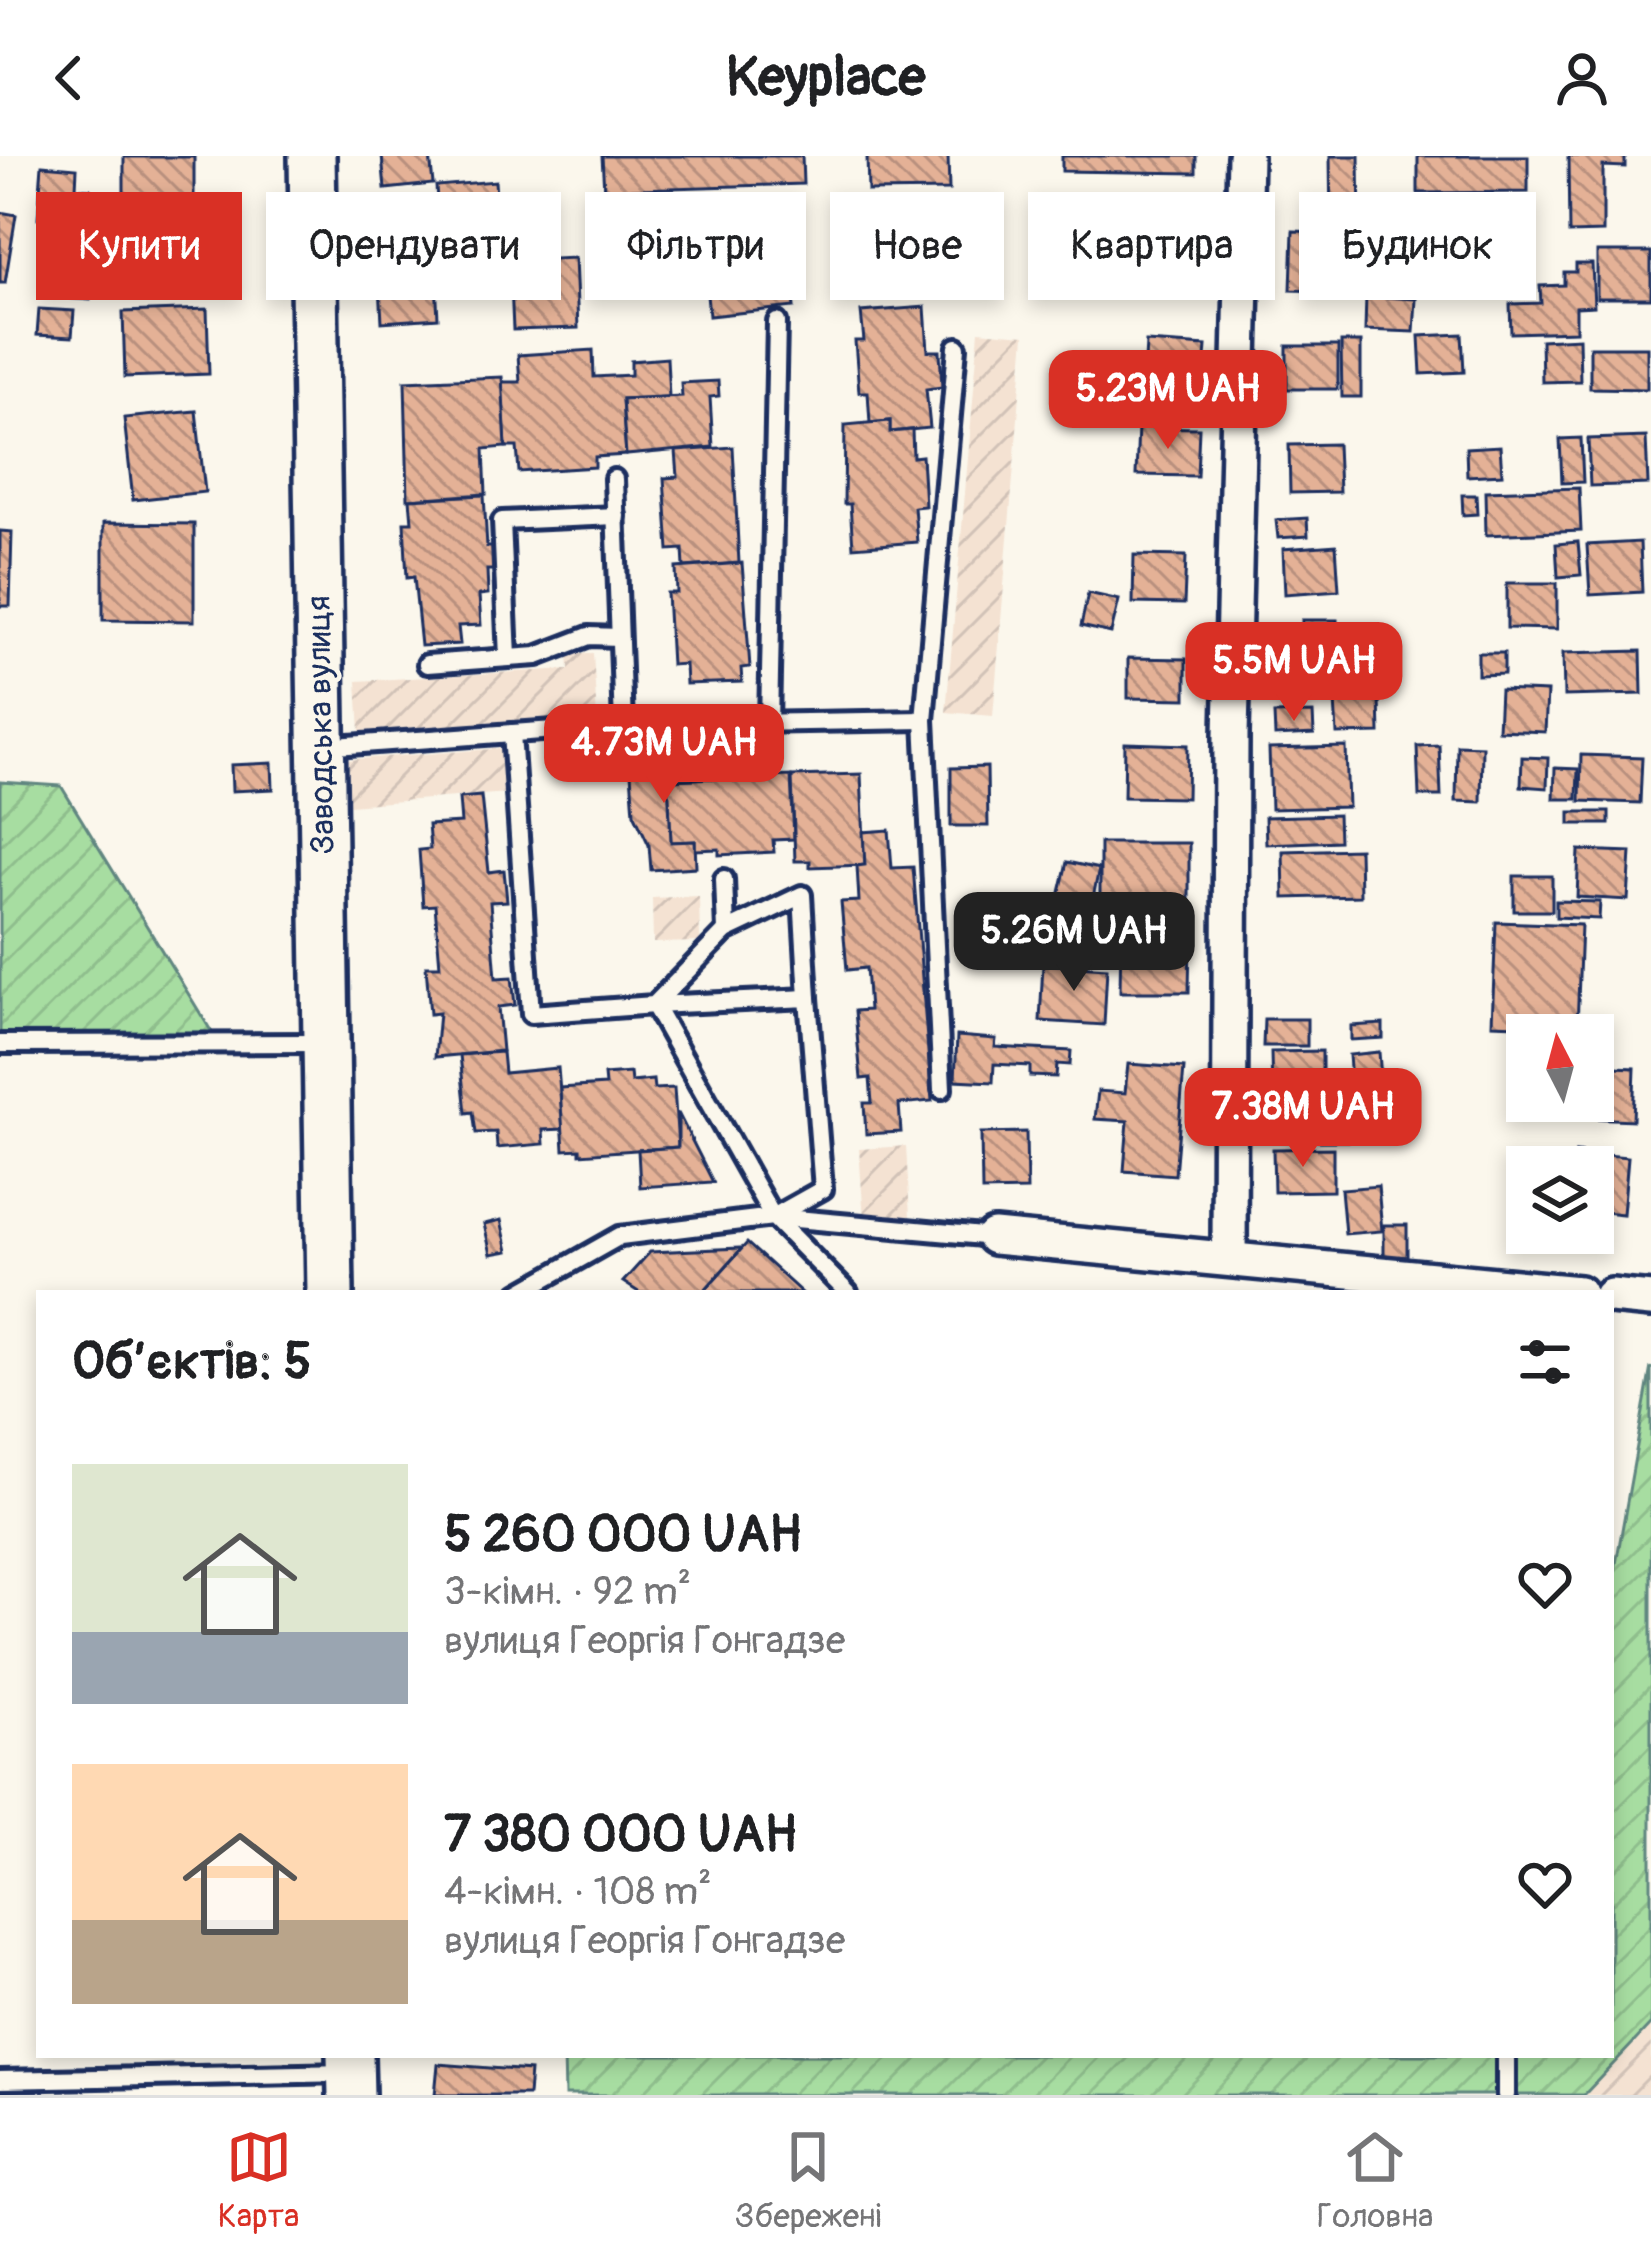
<!DOCTYPE html>
<html lang="uk">
<head>
<meta charset="utf-8">
<style>
  :root { --surface:#fff; --page:#f6f6f6; --text:#202124; --muted:#757577; --line:#e0e0e0; --accent:#d93025 }
  body { margin:0; font-family:Pangolin,sans-serif; background:var(--page); color:var(--text); height:100vh; display:flex; flex-direction:column; font-size:45px; white-space:nowrap }
  * { box-sizing:border-box; margin:0 }
  p { font-size:39px; color:var(--muted) }
  .icon { flex:none; width:66px; height:66px; fill:none; stroke:currentColor; stroke-width:2; stroke-linecap:round; stroke-linejoin:round }
  .map { position:relative; flex:1; overflow:hidden }
  .side { position:absolute; left:36px; top:1134px; width:1578px; height:768px; display:flex; flex-direction:column; background:var(--surface); border-radius:0px; box-shadow:0 6px 18px #0003 }
  .side>* { flex:none }
  .banner { position:absolute; left:36px; top:36px; width:1581px; height:108px; display:flex; gap:24px }
  .needle { width:78px; rotate:354deg }
  .tools { position:absolute; left:1506px; top:858px; display:grid; gap:24px }
  .tools a { display:grid; place-items:center; width:108px; height:108px; border-radius:0px; background:var(--surface); box-shadow:0 6px 18px #0003; font-size:60px }
  .price { position:absolute; translate:-50% -102px; padding:0 27px; border-radius:24px; background:var(--accent); color:#fff; font-size:39px; line-height:78px; filter:drop-shadow(0 3px 6px #0008) }
  .price::after { content:''; position:absolute; left:50%; top:72px; width:36px; height:27px; margin-left:-18px; background:inherit; clip-path:polygon(0 0,100% 0,50% 100%) }
  .price.active { background:#222; color:#fff }
  ul { padding:0; list-style:none }
  li { display:flex; align-items:center; gap:36px; height:300px; padding:0 36px }
  li span { display:grid; place-items:center; flex:none; width:336px; height:240px; border-radius:0px; color:#555 }
  li>.icon { margin-inline-start:auto }
  span .icon { width:144px; height:144px; fill:#fffc; stroke-width:1 }
  li b { font-size:51px }
  h2 { display:flex; justify-content:space-between; align-items:center; height:144px; padding:0 36px; font-size:51px }
  .chip { padding:0 42px; border-radius:0px; background:var(--surface); box-shadow:0 6px 18px #0003; font-size:42px; line-height:108px }
  .chip.active { background:var(--accent); color:#fff }
  header { display:flex; justify-content:space-between; align-items:center; height:156px; padding:0 36px; background:var(--surface); font-size:54px; font-weight:700 }
  .tab-bar { display:flex; justify-content:space-around; align-items:center; height:168px; border-top:3px solid var(--line); background:var(--surface); font-size:33px; color:var(--muted) }
  .tab-bar a { display:grid; justify-items:center; gap:6px }
  .tab-bar .active { color:var(--accent) }
  .map>svg:first-child { display:block }
</style>
</head>
<body>
<header><svg class="icon" aria-label="back" viewBox="0 0 24 24"><path d="M15 5l-7 7 7 7"/></svg>Keyplace<svg class="icon" aria-label="person" viewBox="0 0 24 24"><circle cx="12" cy="8" r="4"/><path d="M4 21q1-7 8-7t8 7"/></svg></header>
<div class="map">
<svg width="1651" height="1939" viewBox="0 0 1651 1939">
  <defs>
    <pattern id="industrial-furrows" width="10" height="10" patternUnits="userSpaceOnUse" patternTransform="scale(3)"><rect width="10" height="10" fill="#f4e2d2"/><path d="M-1 1l2-2M0 10L10 0M9 11l2-2" fill="none" stroke="#d1c2b7"/></pattern>
    <pattern id="garden-furrows" width="10" height="10" patternUnits="userSpaceOnUse" patternTransform="scale(3)"><rect width="10" height="10" fill="#a7dda1"/><path d="M-1 1l2-2M0 10L10 0M9 11l2-2" fill="none" stroke="#8fbe8d"/></pattern>
    <pattern id="building-back-hatch" width="6" height="6" patternUnits="userSpaceOnUse" patternTransform="scale(3)"><rect width="6" height="6" fill="#e4b196"/><path d="M-1 5l2 2M0 0l6 6M5-1l2 2" fill="none" stroke="#b8907e"/></pattern>
  </defs>
  <rect width="100%" height="100%" fill="#fbf7ec"/>
  <filter id="ink" filterUnits="userSpaceOnUse"><feTurbulence type="fractalNoise" baseFrequency=".00833" numOctaves="2"/><feDisplacementMap in="SourceGraphic" scale="24" xChannelSelector="R" yChannelSelector="G"/><feConvolveMatrix kernelMatrix="1 2 1 2 8 2 1 2 1" color-interpolation-filters="sRGB"/></filter>
  <g filter="url(#ink)">
    <g fill="url(#industrial-furrows)">
      <path d="M979,175L1025,179L993,560L946,556Z"/>
      <path d="M593,497L597,563L360,576L357,525L569,513L568,498Z"/>
      <path d="M505,592L508,637L349,649L345,604Z"/>
      <path d="M699,740L700,786L653,787L652,742Z"/>
      <path d="M906,990L910,1061L864,1064L859,993Z"/>
      <path d="M1651,1868V1939H1584Z"/>
    </g>
    <g fill="url(#garden-furrows)" stroke="#618680" stroke-width="3">
      <path d="M0,626L61,630L216,883L0,889Z"/>
      <path d="M1651,1211V1868L1584,1939H565L564,1899H1611V1436Z"/>
    </g>
    <g fill="url(#building-back-hatch)" stroke="#1b2f5e" stroke-width="3">
      <path d="M382,0H430L433,28L385,33Z"/>
      <path d="M602,0H802L803,28L604,34Z"/>
      <path d="M867,0H948L949,34L868,35Z"/>
      <path d="M1062,0H1196V17L1062,15Z"/>
      <path d="M1330,0H1359L1360,71L1331,72Z"/>
      <path d="M1418,0H1528V36L1418,37Z"/>
      <path d="M1568,0H1625V11L1603,10V76L1569,77Z"/>
      <path d="M124,1H194V103L124,104Z"/>
      <path d="M42,9L77,12L76,32L90,33L86,98L94,99L90,144L49,141L55,62H38Z"/>
      <path d="M495,25L497,54L438,58L436,30Z"/>
      <path d="M0,56L16,59L5,127H0Z"/>
      <path d="M1475,56L1477,100L1458,101L1456,57Z"/>
      <path d="M1293,75L1350,77L1349,136L1291,134Z"/>
      <path d="M1150,79L1153,129L1038,136L1035,87Z"/>
      <path d="M434,91L438,162L382,166L378,94Z"/>
      <rect x="1597" y="96" width="54" height="46"/>
      <path d="M575,102L578,172L513,174L510,105Z"/>
      <path d="M1576,108H1592L1594,150L1576,151V175L1511,177L1510,148L1541,147L1540,130L1564,129V116H1576Z"/>
      <path d="M789,109L794,151L709,160L705,118Z"/>
      <path d="M1366,140L1416,143L1414,176L1365,174Z"/>
      <path d="M925,151L928,195H940L942,231L926,233L930,272L890,276V265L870,267L868,236H859L855,185H864L861,156Z"/>
      <path d="M39,153L74,155L72,181L37,179Z"/>
      <path d="M207,153L209,218L125,221L123,156Z"/>
      <path d="M1462,178L1464,216L1421,218L1419,180Z"/>
      <path d="M1579,182L1580,225L1542,226L1541,184Z"/>
      <path d="M1146,186L1206,190L1203,228L1144,225Z"/>
      <path d="M1341,186H1361V241H1342Z"/>
      <rect x="1287" y="190" width="51" height="43"/>
      <path d="M1590,191H1647V233L1590,232Z"/>
      <path d="M593,194L594,221L631,219V205L667,202L669,241L622,243L626,299L595,301V311L519,316L517,291H506L502,226H520L518,199Z"/>
      <path d="M502,221L506,291L484,293L486,338L408,343L405,225Z"/>
      <path d="M718,225L719,240L710,241L713,291L626,299L622,243L682,240L681,227Z"/>
      <path d="M196,255L205,336L133,344L124,262Z"/>
      <path d="M890,265V276L912,274L913,301L922,300L925,350L914,351L917,386L853,391L850,348H844L845,269Z"/>
      <path d="M1138,271L1199,272L1197,320L1136,319Z"/>
      <path d="M1646,281L1648,328L1590,330L1588,283Z"/>
      <path d="M1581,282L1583,326L1562,327L1560,283Z"/>
      <path d="M1337,288L1339,336L1290,337L1289,289Z"/>
      <path d="M1500,290L1502,318L1467,320L1466,292Z"/>
      <path d="M733,291L739,407L684,411L683,393L669,394L664,322L678,321L676,295Z"/>
      <path d="M1579,332L1581,375L1486,379L1485,335Z"/>
      <path d="M484,339L487,391H493L495,414H487L488,438L479,439L481,469L458,470L460,488L421,490L414,421L407,422L404,366H412L410,343Z"/>
      <path d="M1462,339H1476L1477,358L1463,359Z"/>
      <path d="M1307,362L1308,380L1278,382L1276,364Z"/>
      <path d="M103,367L194,368V465L103,464Z"/>
      <path d="M0,375L12,376L10,450H0Z"/>
      <path d="M1578,386L1581,419L1558,421L1556,388Z"/>
      <path d="M1640,386L1642,436L1590,439L1587,389Z"/>
      <path d="M1336,389L1339,434L1285,438L1283,393Z"/>
      <path d="M1134,399L1186,400L1184,448L1133,447Z"/>
      <path d="M742,407L750,511L741,512L742,526L686,528L685,508L671,509L667,437H677L676,412Z"/>
      <path d="M1507,427H1557V473L1507,472Z"/>
      <path d="M1088,437L1119,444L1111,477L1081,470Z"/>
      <rect x="1302" y="464" width="35" height="16"/>
      <path d="M1291,492L1338,493L1337,535L1291,534Z"/>
      <path d="M1641,495L1642,538L1564,540L1563,497Z"/>
      <path d="M1478,497H1504V518L1478,519Z"/>
      <path d="M1128,502L1186,503V543L1128,542Z"/>
      <path d="M1342,510H1371L1370,534H1342Z"/>
      <path d="M1500,534L1547,536L1545,576L1498,574Z"/>
      <path d="M1379,543L1380,577L1337,578L1335,544Z"/>
      <path d="M1313,557L1314,578L1275,580L1274,558Z"/>
      <path d="M1125,587L1188,589L1187,642L1124,641Z"/>
      <path d="M1439,589L1441,640H1419L1417,590Z"/>
      <path d="M1457,589L1482,590L1481,646L1456,645Z"/>
      <path d="M1346,591L1348,651L1271,653L1269,593Z"/>
      <path d="M770,597V621L791,620L794,683L773,684L774,696L719,699V693L695,694V685L671,686L668,624L714,622L713,600Z"/>
      <path d="M1581,599L1642,601L1640,647L1580,645Z"/>
      <path d="M713,600V622L668,624L671,686L695,685L696,711L651,714L649,689L634,657L630,604Z"/>
      <path d="M1522,601L1548,602L1547,632L1521,630Z"/>
      <path d="M272,607L273,633L232,635L231,609Z"/>
      <path d="M987,611L988,670H951V612Z"/>
      <path d="M1555,612L1578,613L1577,643H1554Z"/>
      <path d="M861,618L865,709L810,711V705H795L792,620Z"/>
      <path d="M481,640L489,716L504,714L507,745L490,746L496,822L512,821L515,849L498,851L502,895L435,901L439,857L430,858L426,810H440L435,749L423,750L419,694L430,693L428,669L461,667L459,642Z"/>
      <rect x="1570" y="656" width="39" height="12"/>
      <path d="M1338,659L1339,685L1266,688L1265,661Z"/>
      <path d="M889,674L892,712L913,711L932,945L899,948L901,976L866,978L864,947H872L870,922L861,923L855,855L869,854L866,812L847,814L841,746L859,745L857,710L865,709L863,676Z"/>
      <path d="M1100,687H1189V743L1100,742Z"/>
      <path d="M1359,693L1360,740L1284,742L1283,695Z"/>
      <path d="M1579,694L1631,696L1628,744L1577,741Z"/>
      <path d="M1067,706L1099,713L1088,765L1055,758Z"/>
      <rect x="1514" y="720" width="38" height="35"/>
      <path d="M1556,745L1600,746L1599,763L1556,761Z"/>
      <path d="M1496,766L1581,769L1577,871L1492,868Z"/>
      <path d="M1121,781H1190L1189,836H1120Z"/>
      <path d="M1043,808L1107,812L1104,869L1040,865Z"/>
      <path d="M1264,863H1307V890H1263Z"/>
      <path d="M1383,868V882L1351,884V870Z"/>
      <path d="M957,880L996,883L995,891L1071,895L1070,909L1057,908L1056,921L1030,920V910L994,908L993,926L955,924Z"/>
      <path d="M1322,895V940H1272L1271,896Z"/>
      <path d="M502,896L504,917L558,912L563,973L543,974L544,988L497,992L496,976L476,977L473,956L466,957L460,899Z"/>
      <path d="M1379,896L1382,936L1352,938L1349,899Z"/>
      <path d="M1128,908L1184,912L1175,1019L1124,1015L1128,965L1095,963L1098,935L1125,937Z"/>
      <path d="M1593,910L1635,912L1633,964L1567,961L1568,945H1593Z"/>
      <path d="M630,917L631,926L653,924L654,933L674,932L678,991L580,998V993L564,994L560,932L605,929L604,919Z"/>
      <path d="M1278,944H1302L1301,967H1278Z"/>
      <path d="M678,957L713,1026L640,1031L638,994L678,991Z"/>
      <path d="M1317,961H1347L1348,985H1318Z"/>
      <path d="M1026,976L1027,1034L982,1035L981,977Z"/>
      <path d="M1333,992V1035L1274,1036L1273,993Z"/>
      <path d="M1576,996L1628,1001L1623,1058L1593,1055V1011H1574Z"/>
      <path d="M1378,1030L1382,1075L1345,1078L1341,1033Z"/>
      <path d="M501,1064L508,1095L491,1098L484,1068Z"/>
      <rect x="1384" y="1069" width="23" height="33"/>
      <path d="M747,1087L802,1137H702Z"/>
      <path d="M742,1092L702,1137H640L623,1126L650,1096Z"/>
      <path d="M438,1908L530,1915L528,1939H435Z"/>
    </g>
    <g fill="none" stroke-linecap="round" stroke-linejoin="round">
      <g stroke="#1b2f5e" stroke-width="26">
        <g id="service">
          <path d="M614,323L623,569"/>
          <path d="M508,502L502,365L616,360"/>
          <path d="M427,508L537,500L589,480L619,481"/>
          <path d="M769,568L777,166"/>
          <path d="M512,577L531,858L654,849L726,775L802,739L808,842"/>
          <path d="M322,591L623,569L924,564"/>
          <path d="M724,723L726,775"/>
          <path d="M808,842L823,1033L773,1061L654,849Z"/>
          <path d="M0,888L323,887"/>
          <path d="M942,933L924,564L957,191"/>
          <path d="M774,1061L994,1081"/>
          <path d="M519,1137L620,1080L773,1061L848,1137"/>
          <path d="M0,1924L347,1917"/>
          <path d="M1506,1939V1899"/>
        </g>
      </g>
      <g stroke="#1b2f5e" stroke-width="42">
        <g id="minor">
          <path d="M994,1081L1579,1137"/>
          <path d="M1229,1101L1231,579L1245,0"/>
          <path d="M1611,1140L1651,1144"/>
        </g>
      </g>
      <g stroke="#1b2f5e" stroke-width="54">
        <g id="secondary">
          <path d="M312,0L330,1137"/>
          <path d="M350,1899L351,1939"/>
        </g>
      </g>
      <use href="#service" stroke="#fbf7ec" stroke-width="16"/>
      <use href="#minor" stroke="#fbf7ec" stroke-width="33"/>
      <use href="#secondary" stroke="#fbf7ec" stroke-width="45"/>
    </g>
  </g>
  <g text-anchor="middle" dominant-baseline="central" stroke-width="9" stroke-linejoin="round" paint-order="stroke">
    <g font-size="33" fill="#1b2f5e" stroke="#fbf7ec">
      <text transform="translate(321 569) rotate(-91)">Заводська вулиця</text>
    </g>
  </g>
</svg>
<div class="tools">
<a><svg class="needle" viewBox="-14 -14 28 28"><path d="M0-13l5 13h-10z" fill="#e53935"/><path d="M0 13l5-13h-10z" fill="#757577"/></svg></a>
<a><svg class="icon" aria-label="layers" viewBox="0 0 24 24"><path d="M12 4l9 5-9 5-9-5zM3 14l9 5 9-5"/></svg></a>
</div>
<b class="price" style="left:1168px;top:296px">5.23M UAH</b>
<b class="price" style="left:1294px;top:568px">5.5M UAH</b>
<b class="price" style="left:664px;top:650px">4.73M UAH</b>
<b class="price active" style="left:1074px;top:838px">5.26M UAH</b>
<b class="price" style="left:1303px;top:1014px">7.38M UAH</b>
<div class="banner">
<a class="chip active">Купити</a>
<a class="chip">Орендувати</a>
<a class="chip">Фільтри</a>
<a class="chip">Нове</a>
<a class="chip">Квартира</a>
<a class="chip">Будинок</a>
</div>
<section class="side">
<h2>Об’єктів: 5<svg class="icon" aria-label="filters" viewBox="0 0 24 24"><path d="M4 7h16M4 17h16"/><circle cx="9" cy="7" r="2"/><circle cx="15" cy="17" r="2"/></svg></h2>
<ul>
<li><span style="background:linear-gradient(#dfe7d0 70%,#9aa5b1 0)"><svg class="icon" aria-label="home" viewBox="0 0 24 24"><path d="M3 11l9-7 9 7M6 9v11h12V9"/></svg></span><div><b>5 260 000 UAH</b><p>3-кімн. · 92 m²</p><p>вулиця Георгія Гонгадзе</p></div><svg class="icon" aria-label="heart" viewBox="0 0 24 24"><path d="M12 20l-8-8c-3-5 5-10 8-4 3-6 11-1 8 4z"/></svg></li>
<li><span style="background:linear-gradient(#ffd9b3 65%,#b9a48a 0)"><svg class="icon" aria-label="home" viewBox="0 0 24 24"><path d="M3 11l9-7 9 7M6 9v11h12V9"/></svg></span><div><b>7 380 000 UAH</b><p>4-кімн. · 108 m²</p><p>вулиця Георгія Гонгадзе</p></div><svg class="icon" aria-label="heart" viewBox="0 0 24 24"><path d="M12 20l-8-8c-3-5 5-10 8-4 3-6 11-1 8 4z"/></svg></li>
</ul>
</section>
</div>
<nav class="tab-bar">
<a class="active"><svg class="icon" aria-label="map" viewBox="0 0 24 24"><path d="M3 6l6-2 6 2 6-2v14l-6 2-6-2-6 2zM9 4v14M15 6v14"/></svg>Карта</a>
<a><svg class="icon" aria-label="saved" viewBox="0 0 24 24"><path d="M7 4h10v16l-5-4-5 4z"/></svg>Збережені</a>
<a><svg class="icon" aria-label="home" viewBox="0 0 24 24"><path d="M3 11l9-7 9 7M6 9v11h12V9"/></svg>Головна</a>
</nav>
</body>
</html>
